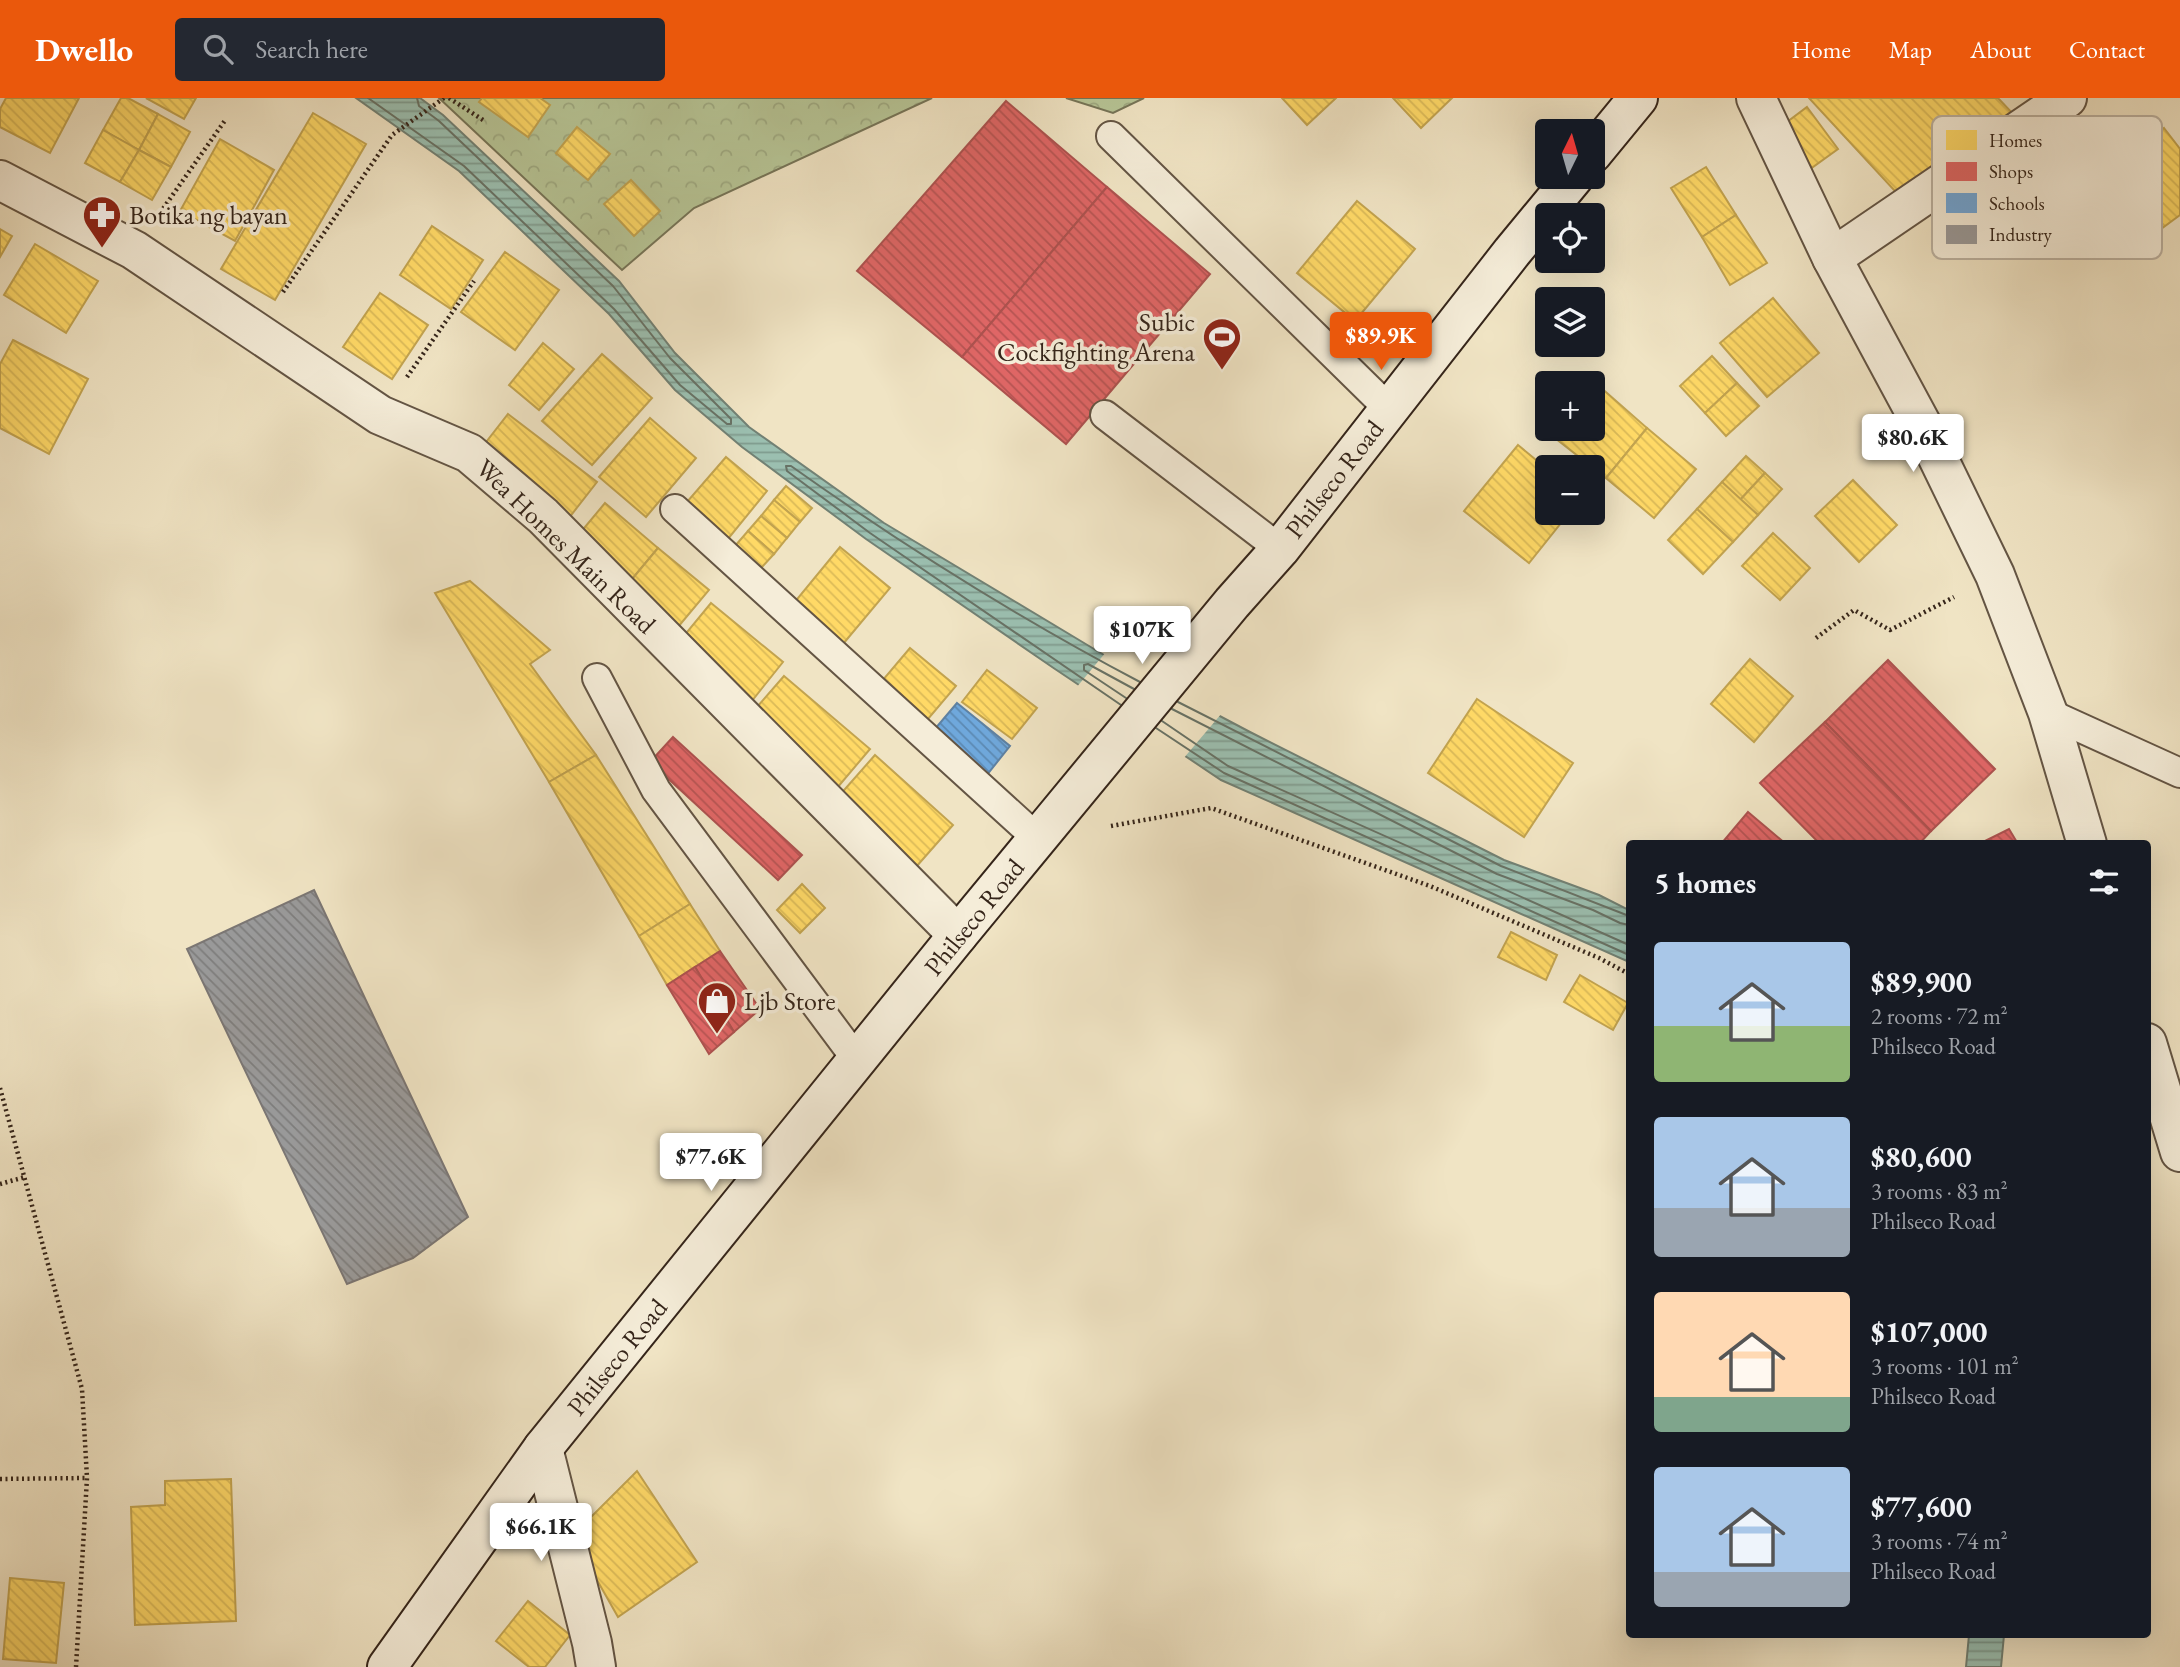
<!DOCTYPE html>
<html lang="en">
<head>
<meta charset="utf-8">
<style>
  :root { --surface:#171b24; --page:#242831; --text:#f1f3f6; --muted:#9ea1a6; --accent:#ea580c }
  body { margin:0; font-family:"EB Garamond",serif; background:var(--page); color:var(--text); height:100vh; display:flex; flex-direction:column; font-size:26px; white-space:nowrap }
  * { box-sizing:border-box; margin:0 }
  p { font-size:23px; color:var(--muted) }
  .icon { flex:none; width:38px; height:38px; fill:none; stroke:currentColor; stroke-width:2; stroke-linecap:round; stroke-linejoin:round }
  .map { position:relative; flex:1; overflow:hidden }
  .sheet { position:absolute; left:1626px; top:742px; width:525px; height:798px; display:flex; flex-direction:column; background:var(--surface); border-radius:7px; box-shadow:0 7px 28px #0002 }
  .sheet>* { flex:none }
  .needle { width:46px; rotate:5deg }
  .tools { position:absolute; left:1535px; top:21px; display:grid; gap:14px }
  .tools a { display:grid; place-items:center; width:70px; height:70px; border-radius:7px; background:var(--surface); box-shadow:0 7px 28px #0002; font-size:35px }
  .price { position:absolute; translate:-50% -60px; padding:0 16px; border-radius:7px; background:#fff; color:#222; font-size:23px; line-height:46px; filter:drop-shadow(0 2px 4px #0008) }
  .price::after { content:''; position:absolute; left:50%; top:42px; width:21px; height:16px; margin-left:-10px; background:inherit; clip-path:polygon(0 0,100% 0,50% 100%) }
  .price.selected { background:var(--accent); color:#fff }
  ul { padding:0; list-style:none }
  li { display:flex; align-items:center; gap:21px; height:175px; padding:0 28px }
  li span { display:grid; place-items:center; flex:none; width:196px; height:140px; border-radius:7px; color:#555 }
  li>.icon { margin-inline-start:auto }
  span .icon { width:84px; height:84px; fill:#fffc; stroke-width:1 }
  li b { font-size:30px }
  h2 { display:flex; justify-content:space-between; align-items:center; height:84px; padding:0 28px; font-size:30px }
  header { display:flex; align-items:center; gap:42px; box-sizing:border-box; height:98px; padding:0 35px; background:var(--accent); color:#fff }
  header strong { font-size:33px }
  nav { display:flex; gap:38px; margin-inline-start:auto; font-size:24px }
  .search { width:490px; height:63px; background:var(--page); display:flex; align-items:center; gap:18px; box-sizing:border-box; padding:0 24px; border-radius:7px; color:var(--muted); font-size:26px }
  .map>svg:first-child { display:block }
</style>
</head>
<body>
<header>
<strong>Dwello</strong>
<div class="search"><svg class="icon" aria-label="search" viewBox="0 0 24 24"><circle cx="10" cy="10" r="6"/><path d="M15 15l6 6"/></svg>Search here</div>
<nav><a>Home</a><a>Map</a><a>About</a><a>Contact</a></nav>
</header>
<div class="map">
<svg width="2180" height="1569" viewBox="0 0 2180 1569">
  <defs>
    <pattern id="forest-crowns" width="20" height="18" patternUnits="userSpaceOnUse" patternTransform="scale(1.75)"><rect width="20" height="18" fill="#b7c596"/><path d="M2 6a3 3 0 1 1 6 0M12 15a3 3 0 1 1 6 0" fill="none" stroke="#9ea981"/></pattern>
    <pattern id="water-rules" width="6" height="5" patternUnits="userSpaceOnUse" patternTransform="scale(1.75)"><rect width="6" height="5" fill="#9bbfb0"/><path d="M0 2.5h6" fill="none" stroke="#7f9b8e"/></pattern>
    <pattern id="homes-back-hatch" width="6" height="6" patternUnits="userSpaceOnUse" patternTransform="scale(1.75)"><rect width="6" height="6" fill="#ffd966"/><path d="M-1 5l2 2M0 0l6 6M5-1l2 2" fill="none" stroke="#dbba58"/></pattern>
    <pattern id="shops-back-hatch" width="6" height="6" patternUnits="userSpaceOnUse" patternTransform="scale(1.75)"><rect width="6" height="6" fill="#e06666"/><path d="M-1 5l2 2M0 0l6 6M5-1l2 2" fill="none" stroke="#b65453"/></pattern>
    <pattern id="schools-back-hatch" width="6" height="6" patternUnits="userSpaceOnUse" patternTransform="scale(1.75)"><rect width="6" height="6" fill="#6fa8dc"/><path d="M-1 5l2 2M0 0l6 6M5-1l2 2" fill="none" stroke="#5c89b2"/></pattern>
    <pattern id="industry-back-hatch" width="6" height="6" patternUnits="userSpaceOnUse" patternTransform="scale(1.75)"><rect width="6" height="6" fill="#999"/><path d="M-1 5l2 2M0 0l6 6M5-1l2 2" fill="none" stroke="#7e7d7c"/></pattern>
  </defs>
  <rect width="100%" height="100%" fill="#f0e4c4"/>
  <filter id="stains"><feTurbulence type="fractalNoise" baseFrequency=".00286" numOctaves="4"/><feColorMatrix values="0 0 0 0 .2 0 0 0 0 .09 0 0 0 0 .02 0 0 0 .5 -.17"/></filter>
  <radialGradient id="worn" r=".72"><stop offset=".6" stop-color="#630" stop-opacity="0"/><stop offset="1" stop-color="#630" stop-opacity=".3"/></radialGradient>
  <g fill="url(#forest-crowns)" stroke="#767558" stroke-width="2">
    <path d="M439,0H932L694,110L622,172Z"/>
    <path d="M1066,0H1144L1113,15Z"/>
  </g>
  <g fill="url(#water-rules)" stroke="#728174" stroke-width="2">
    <path d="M356,0H420L443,17L619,183L675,255L749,329L884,425L1104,557L1250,634L1504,762L1599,797L1629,812V864L1221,682L1055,571L866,441L742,349L675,292L609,216L459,73Z"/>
    <path d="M1969,1537H2004L2001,1569H1966Z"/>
  </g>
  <path fill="#f0e4c4" d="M1106,554L1222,615L1183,661L1076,590Z"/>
  <g fill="url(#homes-back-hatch)" stroke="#c2a34f" stroke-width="2">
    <path d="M6,0H79L50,55L0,29V11Z"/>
    <path d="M121,0H128L158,16L139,52L103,32Z"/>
    <path d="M146,0H196L184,21Z"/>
    <path d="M482,0H540L550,7L528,39L479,4Z"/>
    <path d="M1282,0H1336L1307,27Z"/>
    <path d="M1393,0H1452L1421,30Z"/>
    <path d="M1809,0H1998L2017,20L1905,104Z"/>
    <path d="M1807,9L1838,51L1806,74L1775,33Z"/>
    <path d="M313,15L366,46L275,202L221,171Z"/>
    <path d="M158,16L190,34L171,69L139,52Z"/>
    <path d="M577,29L610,56L588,82L556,55Z"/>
    <path d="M2164,30L2180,51V117L2146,142L2098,81Z"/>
    <path d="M103,32L139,52L120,84L85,65Z"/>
    <path d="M220,41L274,72L235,143L180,113Z"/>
    <path d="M139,52L171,69L152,102L120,84Z"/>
    <path d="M1706,69L1736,117L1702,139L1671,90Z"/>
    <path d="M631,82L660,113L634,138L604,106Z"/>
    <path d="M1357,103L1415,151L1355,223L1297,175Z"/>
    <path d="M1736,117L1767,165L1730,187L1702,139Z"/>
    <path d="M432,128L483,162L451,211L400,177Z"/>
    <path d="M0,131L12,138L0,159Z"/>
    <path d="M35,146L98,183L66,235L4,197Z"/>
    <path d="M505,154L559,192L515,252L461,214Z"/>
    <path d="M380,195L428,227L392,281L343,249Z"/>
    <path d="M1773,200L1819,255L1767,299L1720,245Z"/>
    <path d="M13,242L88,281L49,356L0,330V266Z"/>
    <path d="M543,245L574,271L539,312L509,287Z"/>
    <path d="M602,256L652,300L592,367L542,323Z"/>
    <path d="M1712,258L1737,285L1705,315L1680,288Z"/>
    <path d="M1737,285L1759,308L1726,338L1705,315Z"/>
    <path d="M1599,288L1647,330L1606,380L1555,340L1562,331H1592V295Z"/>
    <path d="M508,316L597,384L565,425L476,357Z"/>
    <path d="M650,320L696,360L646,419L599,379Z"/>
    <path d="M1647,330L1696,371L1654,420L1606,380Z"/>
    <path d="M1518,347L1547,371V415H1569L1529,465L1464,413Z"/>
    <path d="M1746,358L1765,375L1740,402L1722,384Z"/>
    <path d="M726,359L767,393L723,447L680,412Z"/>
    <path d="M1765,375L1782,391L1758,417L1740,402Z"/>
    <path d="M1853,382L1897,427L1859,464L1815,418Z"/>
    <path d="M1722,384L1758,417L1733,444L1697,411Z"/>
    <path d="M786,388L812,410L800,424L774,402Z"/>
    <path d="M774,402L800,424L787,440L761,418Z"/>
    <path d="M605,405L658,450L628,486L575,441Z"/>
    <path d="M1697,411L1733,444L1703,476L1668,442Z"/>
    <path d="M761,418L787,440L774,456L748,433Z"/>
    <path d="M748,433L774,456L761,470L735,448Z"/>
    <path d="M1773,435L1810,470L1780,502L1742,468Z"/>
    <path d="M840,449L890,490L843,546L793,506Z"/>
    <path d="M658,450L709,492L678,529L628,486Z"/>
    <path d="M470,483L550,552L530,566L596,657L549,684L435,495Z"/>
    <path d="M711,505L783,564L751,604L678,545Z"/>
    <path d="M910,550L956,588L922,628L876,590Z"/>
    <path d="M1750,561L1793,598L1754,644L1711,606Z"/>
    <path d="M987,572L1037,610L1012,641L962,604Z"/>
    <path d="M784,578L870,651L837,690L750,617Z"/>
    <path d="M1477,601L1573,665L1524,739L1428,675Z"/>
    <path d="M596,657L690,806L639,838L549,684Z"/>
    <path d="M875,657L953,727L916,769L838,699Z"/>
    <path d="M802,786L825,810L800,835L777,812Z"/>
    <path d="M690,806L720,853L667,887L639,838Z"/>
    <path d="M1511,834L1557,857L1546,882L1498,859Z"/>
    <path d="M1580,877L1628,905L1613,932L1564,904Z"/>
    <path d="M637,1373L697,1464L618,1519L572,1438Z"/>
    <path d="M231,1381L236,1523L135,1527L131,1409L165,1407V1383Z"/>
    <path d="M10,1480L64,1485L56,1565L3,1561Z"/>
    <path d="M528,1503L570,1537L545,1569H529L496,1543Z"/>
  </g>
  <g fill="url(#shops-back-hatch)" stroke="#ad524f" stroke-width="2">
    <path d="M1006,3L1107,89L962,259L857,173Z"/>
    <path d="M1107,89L1210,176L1066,346L962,259Z"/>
    <path d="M1888,562L1995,671L1931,733L1825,624Z"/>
    <path d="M1825,624L1931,733L1919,746H1820L1760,685Z"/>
    <path d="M673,639L802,757L778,782L650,664Z"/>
    <path d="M1748,714L1786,746H1721Z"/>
    <path d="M2009,731L2018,746H1979Z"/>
    <path d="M720,853L760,911L734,934L695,869Z"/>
    <path d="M695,869L734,934L709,956L667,887Z"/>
  </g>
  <path fill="url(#schools-back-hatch)" stroke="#5e81a2" stroke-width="2" d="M957,605L1010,648L982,683L928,639Z"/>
  <path fill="url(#industry-back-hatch)" stroke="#7b7673" stroke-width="2" d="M314,792L468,1119L413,1160L347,1186L187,851Z"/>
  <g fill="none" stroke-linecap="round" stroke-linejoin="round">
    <g stroke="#687265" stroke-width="2">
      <path d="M368,0L464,68L614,211L680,287L727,326H731V321L670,260L613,188L439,23L419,8L417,0"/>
      <path d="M1126,600L1084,572V567L1088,566L1134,591"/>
      <path d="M1178,604L1501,768L1629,818"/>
      <path d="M1121,607L870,435L787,373L786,368H791C901,446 1020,521 1140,584"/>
      <path d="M1172,611L1497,776L1593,812L1620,825L1629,827"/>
      <path d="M1162,623L1228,668L1629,847"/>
      <path d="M1156,630L1224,675L1629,857"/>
    </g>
    <g stroke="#645544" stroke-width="32">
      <g id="lane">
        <path d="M1111,38L1389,311"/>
        <path d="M1105,317L1280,451"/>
        <path d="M675,411L1038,741"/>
        <path d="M597,580L656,692L857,962"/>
        <path d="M2048,615L2180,675"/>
      </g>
    </g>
    <g stroke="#645544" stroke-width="42">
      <g id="street">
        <path d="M1756,0L1832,160L1923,329L1995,477L2048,615L2087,746"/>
        <path d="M0,82L134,152L380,317L469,355L543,418L958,837"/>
        <path d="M1832,160L2067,0"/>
        <path d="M2147,945L2180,1054"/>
        <path d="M543,1350L592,1545L596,1569"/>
      </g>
    </g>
    <g stroke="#35251a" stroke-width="42">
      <g id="secondary">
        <path d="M1592,56L1638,0"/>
        <path d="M387,1569L543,1350L958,837L1232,505L1280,451L1512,154L1574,79"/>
      </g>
    </g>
    <g stroke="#35251a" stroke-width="4.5" stroke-dasharray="2 3.5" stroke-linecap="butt">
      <path d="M449,0L483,22"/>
      <path d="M160,115L226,21"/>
      <path d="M283,194L392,37L444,0"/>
      <path d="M407,279L474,183"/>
      <path d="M1816,540L1854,512L1890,532L1954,499"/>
      <path d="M1111,728L1211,710L1430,788L1599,860L1629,876"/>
      <path d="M0,990L82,1291L87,1380L76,1569"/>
      <path d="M0,1086L25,1079"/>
      <path d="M0,1381L87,1380"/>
    </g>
    <use href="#lane" stroke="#f5edd9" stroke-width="28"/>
    <use href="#street" stroke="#f5edd9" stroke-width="38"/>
    <use href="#secondary" stroke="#f5edd9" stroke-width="38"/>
  </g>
  <defs>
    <g id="pharmacy-pin" transform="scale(2.0125)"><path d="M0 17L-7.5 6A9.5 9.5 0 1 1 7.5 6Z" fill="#8f2418" stroke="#f5edd9"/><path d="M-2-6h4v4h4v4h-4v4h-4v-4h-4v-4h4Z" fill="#fff"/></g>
    <g id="stadium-pin" transform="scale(2.0125)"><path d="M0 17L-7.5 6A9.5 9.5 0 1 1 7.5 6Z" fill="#8f2418" stroke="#f5edd9"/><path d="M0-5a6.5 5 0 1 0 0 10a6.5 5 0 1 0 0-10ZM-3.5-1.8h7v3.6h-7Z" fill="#fff"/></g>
    <g id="shop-pin" transform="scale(2.0125)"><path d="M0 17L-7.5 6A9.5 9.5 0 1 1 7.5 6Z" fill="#8f2418" stroke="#f5edd9"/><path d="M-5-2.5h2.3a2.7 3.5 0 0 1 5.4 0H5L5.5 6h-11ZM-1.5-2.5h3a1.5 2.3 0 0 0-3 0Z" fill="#fff"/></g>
  </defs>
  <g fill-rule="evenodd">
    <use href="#pharmacy-pin" x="102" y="117"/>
    <use href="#stadium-pin" x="1222" y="239"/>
    <use href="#shop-pin" x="717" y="903"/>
  </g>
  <g text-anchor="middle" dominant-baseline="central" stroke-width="7" stroke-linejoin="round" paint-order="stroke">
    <g font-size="26" fill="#35251a" stroke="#f5edd9" text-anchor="start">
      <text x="129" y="117">Botika ng bayan</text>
      <text x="1195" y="224" text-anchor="end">Subic<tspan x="1195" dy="30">Cockfighting Arena</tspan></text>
      <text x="744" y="903">Ljb Store</text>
    </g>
    <g font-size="26" fill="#35251a" stroke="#f5edd9">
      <text transform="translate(1334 381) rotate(-52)">Philseco Road</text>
      <text transform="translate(566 448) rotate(44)">Wea Homes Main Road</text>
      <text transform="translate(974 819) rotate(-51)">Philseco Road</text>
      <text transform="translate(617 1259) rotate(-51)">Philseco Road</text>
    </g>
  </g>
  <rect x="1932" y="18" width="230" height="143" rx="10" fill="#f5edd9" stroke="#bbb1a0" stroke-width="2"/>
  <rect x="1946" y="32" width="31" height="20" fill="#ffd966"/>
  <rect x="1946" y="64" width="31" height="19" fill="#e06666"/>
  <rect x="1946" y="95" width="31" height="20" fill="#6fa8dc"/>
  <rect x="1946" y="127" width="31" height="19" fill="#999"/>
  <g font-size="19" fill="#35251a">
    <text x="1989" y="49">Homes</text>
    <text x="1989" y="80">Shops</text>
    <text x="1989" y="112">Schools</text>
    <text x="1989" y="143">Industry</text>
  </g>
  <rect width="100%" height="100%" filter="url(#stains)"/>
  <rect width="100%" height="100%" fill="url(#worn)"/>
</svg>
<div class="tools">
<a><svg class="needle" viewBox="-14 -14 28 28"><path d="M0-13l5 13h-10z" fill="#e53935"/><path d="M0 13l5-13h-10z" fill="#9ea1a6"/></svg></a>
<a><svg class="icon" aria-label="locate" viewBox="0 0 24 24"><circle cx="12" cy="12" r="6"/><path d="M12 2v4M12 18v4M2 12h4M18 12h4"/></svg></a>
<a><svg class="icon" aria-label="layers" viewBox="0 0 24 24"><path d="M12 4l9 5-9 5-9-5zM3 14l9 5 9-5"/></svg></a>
<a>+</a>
<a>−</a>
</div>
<b class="price selected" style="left:1381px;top:274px">$89.9K</b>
<b class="price" style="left:1913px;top:376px">$80.6K</b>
<b class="price" style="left:1142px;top:568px">$107K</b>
<b class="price" style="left:711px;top:1095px">$77.6K</b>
<b class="price" style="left:541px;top:1465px">$66.1K</b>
<section class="sheet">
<h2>5 homes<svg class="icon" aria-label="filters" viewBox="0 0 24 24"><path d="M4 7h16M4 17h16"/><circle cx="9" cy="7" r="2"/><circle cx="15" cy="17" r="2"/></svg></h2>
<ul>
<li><span style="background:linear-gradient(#a9c7e8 60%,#8fb573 0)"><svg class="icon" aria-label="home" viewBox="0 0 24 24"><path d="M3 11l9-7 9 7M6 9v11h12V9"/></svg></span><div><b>$89,900</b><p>2 rooms · 72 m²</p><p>Philseco Road</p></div></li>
<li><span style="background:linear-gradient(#a9c7e8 65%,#9aa5b1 0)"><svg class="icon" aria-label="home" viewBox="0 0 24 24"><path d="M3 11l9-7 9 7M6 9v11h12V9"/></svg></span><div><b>$80,600</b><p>3 rooms · 83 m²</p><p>Philseco Road</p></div></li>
<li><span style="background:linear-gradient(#ffd9b3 75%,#7fa58c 0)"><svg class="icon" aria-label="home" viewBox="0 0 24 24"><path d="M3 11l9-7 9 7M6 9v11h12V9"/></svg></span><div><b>$107,000</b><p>3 rooms · 101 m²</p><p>Philseco Road</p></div></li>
<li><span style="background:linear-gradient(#a9c7e8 75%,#9aa5b1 0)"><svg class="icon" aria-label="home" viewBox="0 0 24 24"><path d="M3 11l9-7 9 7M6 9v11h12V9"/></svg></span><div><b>$77,600</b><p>3 rooms · 74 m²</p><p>Philseco Road</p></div></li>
</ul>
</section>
</div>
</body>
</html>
